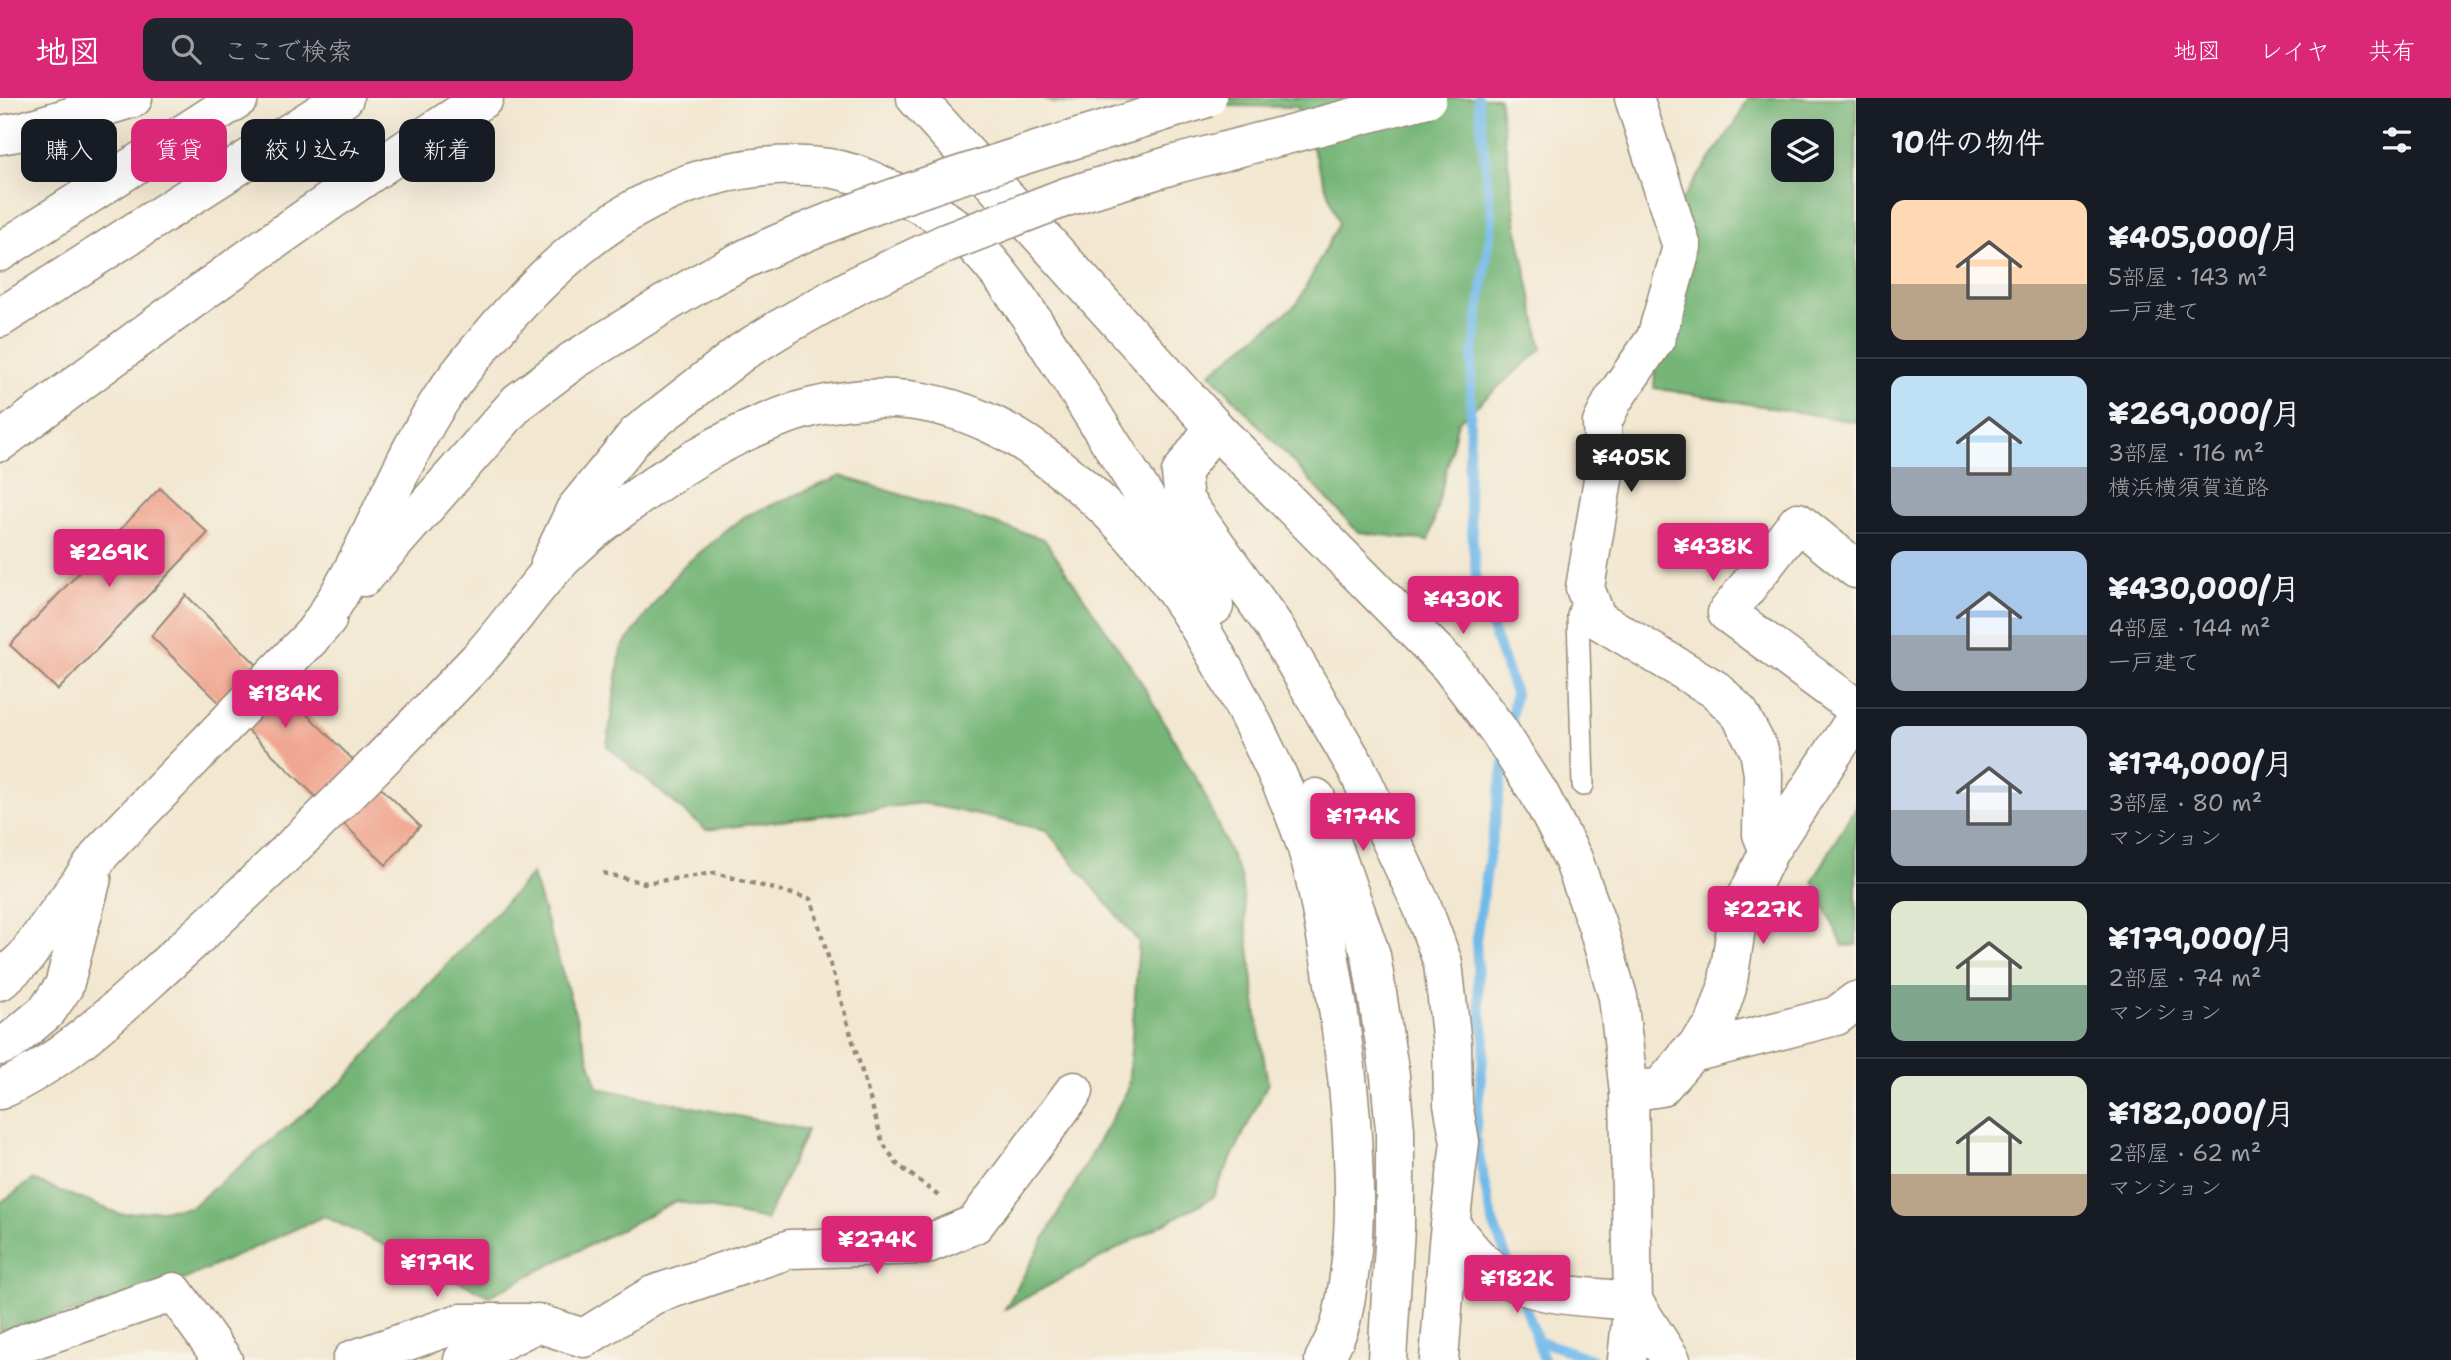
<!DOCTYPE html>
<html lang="ja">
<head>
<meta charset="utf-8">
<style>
  :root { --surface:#171b24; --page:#20242c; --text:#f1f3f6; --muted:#9ea1a6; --line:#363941; --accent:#db2777 }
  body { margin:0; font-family:"Shantell Sans","Klee One",sans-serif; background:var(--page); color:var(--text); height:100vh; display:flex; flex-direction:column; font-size:26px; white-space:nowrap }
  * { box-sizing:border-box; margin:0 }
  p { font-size:23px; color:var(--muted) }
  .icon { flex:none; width:38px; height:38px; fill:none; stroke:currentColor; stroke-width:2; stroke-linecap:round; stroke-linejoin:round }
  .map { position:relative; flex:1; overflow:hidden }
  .panel { display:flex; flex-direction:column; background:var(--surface); width:595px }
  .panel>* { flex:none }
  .guide { position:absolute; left:21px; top:21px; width:665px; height:63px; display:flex; gap:14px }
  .buttons { position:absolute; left:1771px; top:21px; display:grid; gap:14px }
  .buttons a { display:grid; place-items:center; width:63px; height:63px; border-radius:14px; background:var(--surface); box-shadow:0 7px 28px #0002; font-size:35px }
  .price { position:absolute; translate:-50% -60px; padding:0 16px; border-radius:7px; background:var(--accent); color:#fff; font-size:23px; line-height:46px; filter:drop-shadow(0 2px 4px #0008) }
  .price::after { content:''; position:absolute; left:50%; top:42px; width:21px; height:16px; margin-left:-10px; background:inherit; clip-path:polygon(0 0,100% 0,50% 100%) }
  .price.active { background:#222; color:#fff }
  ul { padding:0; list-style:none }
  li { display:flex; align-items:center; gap:21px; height:175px; padding:0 35px }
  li+li { border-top:2px solid var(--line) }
  li span { display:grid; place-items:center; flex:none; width:196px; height:140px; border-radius:14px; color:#555 }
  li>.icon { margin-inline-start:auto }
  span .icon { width:84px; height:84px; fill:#fffc; stroke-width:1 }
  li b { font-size:30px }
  h2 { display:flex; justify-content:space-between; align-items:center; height:84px; padding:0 35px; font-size:30px }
  .tag { padding:0 24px; border-radius:14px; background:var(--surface); box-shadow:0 7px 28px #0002; font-size:24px; line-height:63px }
  .tag.active { background:var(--accent); color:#fff }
  header { display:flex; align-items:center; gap:42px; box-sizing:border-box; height:98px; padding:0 35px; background:var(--accent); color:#fff }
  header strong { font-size:33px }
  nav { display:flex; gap:38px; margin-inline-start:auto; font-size:24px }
  .search { width:490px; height:63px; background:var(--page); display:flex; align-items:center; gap:18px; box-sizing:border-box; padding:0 24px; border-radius:14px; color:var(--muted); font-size:26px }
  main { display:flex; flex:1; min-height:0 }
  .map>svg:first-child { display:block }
</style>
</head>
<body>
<header>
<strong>地図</strong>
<div class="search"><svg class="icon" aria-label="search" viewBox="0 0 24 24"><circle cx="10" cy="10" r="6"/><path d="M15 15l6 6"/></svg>ここで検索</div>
<nav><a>地図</a><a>レイヤ</a><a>共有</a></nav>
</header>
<main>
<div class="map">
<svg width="1856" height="1262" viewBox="0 0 1856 1262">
  <rect width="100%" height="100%" fill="#f7f3e8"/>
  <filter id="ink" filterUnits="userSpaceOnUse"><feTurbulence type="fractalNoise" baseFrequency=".0143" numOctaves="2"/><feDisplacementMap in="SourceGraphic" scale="14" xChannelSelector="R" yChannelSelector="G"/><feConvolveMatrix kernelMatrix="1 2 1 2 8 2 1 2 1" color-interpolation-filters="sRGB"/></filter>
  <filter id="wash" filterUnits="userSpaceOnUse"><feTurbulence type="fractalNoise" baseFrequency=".00686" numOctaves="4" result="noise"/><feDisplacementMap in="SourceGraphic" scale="28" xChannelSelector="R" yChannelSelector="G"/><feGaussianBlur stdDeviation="1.57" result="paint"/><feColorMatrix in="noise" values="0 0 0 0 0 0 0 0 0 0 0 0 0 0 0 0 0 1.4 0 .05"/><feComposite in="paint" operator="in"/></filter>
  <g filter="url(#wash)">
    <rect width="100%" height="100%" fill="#f2e7d0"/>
    <g fill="#74b577" stroke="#58704a" stroke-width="2" fill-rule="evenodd">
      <path d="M1044,0H1499L1518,136L1542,251L1458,324L1429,443L1358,434L1210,275L1297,206L1339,125L1297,9L1052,5Z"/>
      <path d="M1748,0H1856V324L1654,290L1667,123L1736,24ZM1783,33H1822V72H1783Z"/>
      <path d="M841,378L1044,441L1140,582L1201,689L1241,780L1258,927L1268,985L1212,1100L1005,1211L1128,991L1139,844L1046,732L922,705L706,732L607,648L621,551L681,470L745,418Z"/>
      <path d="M1856,707V847L1843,848L1813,783Z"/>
      <path d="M532,776L598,990L807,1032L766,1122L676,1103L489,1198L324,1118L161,1192L0,1233V1105L32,1082L120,1116L191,1109L346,981L413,903Z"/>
    </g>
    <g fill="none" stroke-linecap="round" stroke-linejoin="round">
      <g stroke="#71b9e9" stroke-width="10">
        <path d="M1478,0L1492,123L1472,261L1468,390L1477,488L1515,595L1510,630"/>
        <path d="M1505,660L1476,841L1479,903L1485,942L1475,1038L1492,1122L1511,1171"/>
        <path d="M1521,1196L1544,1262"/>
        <path d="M1540,1243L1594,1262"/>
      </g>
    </g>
    <g id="blocks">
      <g fill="#f0a791">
        <path d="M160,390L208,435L58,592L10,547Z"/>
        <path d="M186,497L420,728L386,767L151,538Z"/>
      </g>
    </g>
  </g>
  <g filter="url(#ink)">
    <use href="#blocks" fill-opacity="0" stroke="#968877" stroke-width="2"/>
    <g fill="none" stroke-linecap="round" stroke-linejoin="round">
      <g stroke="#968877" stroke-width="24">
        <path id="lane" d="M1583,687L1578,518L1583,499"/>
      </g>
      <g stroke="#968877" stroke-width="41">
        <g id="street">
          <path d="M1634,0L1682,149L1656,240L1613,302L1602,325L1604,375L1585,490L1597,521L1716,592L1740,616L1759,652L1763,676L1762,736L1769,753"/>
          <path d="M1214,329L1181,375L1184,402L1274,528L1356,669L1422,808L1443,865L1452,946L1453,1006L1460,1044L1448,1145L1439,1262"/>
          <path d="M1856,471L1798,424L1727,515L1856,610"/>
          <path d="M1688,956L1836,918L1856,903"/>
          <path d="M1629,994L1661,989L1714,928L1727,890L1738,817L1769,753L1856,620"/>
          <path d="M1450,1127C1462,1140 1473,1157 1487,1168C1528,1200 1584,1198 1633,1203L1627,1262"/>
          <path d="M0,1257L29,1243L174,1194L223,1262"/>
          <path d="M352,1262L460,1225H528"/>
          <path d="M463,1262L537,1225L584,1240L653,1197L790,1151L925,1147L975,1126L1074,993"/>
        </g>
      </g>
      <g stroke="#968877" stroke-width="41">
        <path id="secondary" d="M916,0L1214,329L1449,567L1499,633L1540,697L1573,761L1597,827L1618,899L1629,994L1633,1203L1671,1262"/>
      </g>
      <g stroke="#968877" stroke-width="41">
        <g id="highway">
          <path d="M0,37L23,33L133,0"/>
          <path d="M0,154L239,0"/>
          <path d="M0,220L344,0"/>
          <path d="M0,344C158,225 318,107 484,0"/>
          <path d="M550,465L575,412L637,336"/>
          <path d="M364,479L518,304L574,262"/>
          <path d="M309,542C366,467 391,376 443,298C459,274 479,251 498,229C569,148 652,79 764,69C796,66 827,67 858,77C868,81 879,86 889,91C916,103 942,117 964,137C1010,180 1042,238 1076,290C1122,363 1168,435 1214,508"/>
          <path d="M1316,700L1371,857L1390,978L1395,1032V1130L1387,1262"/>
          <path d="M0,883L25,860L102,754L327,522"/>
          <path d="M0,948L10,944L47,913L64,888L92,780"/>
          <path d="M0,992C63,964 116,912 167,866C274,770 376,669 475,565C507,532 531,491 565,458C589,434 618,413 646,393C750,319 868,266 993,327C1025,342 1052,364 1079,386C1161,453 1220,557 1265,651C1285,692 1305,735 1315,781C1331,861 1345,941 1351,1022C1354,1069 1356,1115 1351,1162C1348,1185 1346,1208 1339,1230C1335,1241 1329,1252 1324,1262"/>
        </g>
      </g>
      <path stroke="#968877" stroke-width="4.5" stroke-dasharray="5 5" stroke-linecap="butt" d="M603,775L645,785L715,775L811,801L883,1045L897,1066L941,1100"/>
      <use href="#lane" stroke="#fff" stroke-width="21"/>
      <use href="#street" stroke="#fff" stroke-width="38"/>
      <use href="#secondary" stroke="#fff" stroke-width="38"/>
      <use href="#highway" stroke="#fff" stroke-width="38"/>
      <g stroke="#968877" stroke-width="41" stroke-linecap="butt">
        <g id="highway-bridge">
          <path d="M574,262C636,225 696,183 762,153C905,88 1058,48 1207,0"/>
          <path d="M637,336L742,254L781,230L861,185L946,145L1066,99L1172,67L1427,0"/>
        </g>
      </g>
      <use href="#highway-bridge" stroke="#fff" stroke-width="38"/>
    </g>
  </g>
</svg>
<div class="buttons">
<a><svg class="icon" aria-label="layers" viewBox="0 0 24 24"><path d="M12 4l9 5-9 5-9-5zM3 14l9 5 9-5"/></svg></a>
</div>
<b class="price active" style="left:1631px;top:396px">¥405K</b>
<b class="price" style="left:1713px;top:485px">¥438K</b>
<b class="price" style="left:109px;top:491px">¥269K</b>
<b class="price" style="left:1463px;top:538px">¥430K</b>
<b class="price" style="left:285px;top:632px">¥184K</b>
<b class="price" style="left:1363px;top:755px">¥174K</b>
<b class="price" style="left:1763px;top:848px">¥227K</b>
<b class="price" style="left:877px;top:1178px">¥274K</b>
<b class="price" style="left:437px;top:1201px">¥179K</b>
<b class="price" style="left:1517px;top:1217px">¥182K</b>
<div class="guide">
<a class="tag">購入</a>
<a class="tag active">賃貸</a>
<a class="tag">絞り込み</a>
<a class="tag">新着</a>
</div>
</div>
<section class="panel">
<h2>10件の物件<svg class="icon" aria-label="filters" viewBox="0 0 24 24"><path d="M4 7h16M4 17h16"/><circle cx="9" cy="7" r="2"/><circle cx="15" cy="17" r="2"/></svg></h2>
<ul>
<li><span style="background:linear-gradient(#ffd9b3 60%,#b9a48a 0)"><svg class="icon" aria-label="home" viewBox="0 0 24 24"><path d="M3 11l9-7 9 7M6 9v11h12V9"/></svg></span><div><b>¥405,000/月</b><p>5部屋 · 143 m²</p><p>一戸建て</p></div></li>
<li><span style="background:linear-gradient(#bfe0f5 65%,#9aa5b1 0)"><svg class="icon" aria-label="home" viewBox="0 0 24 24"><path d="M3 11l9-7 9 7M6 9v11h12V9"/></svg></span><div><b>¥269,000/月</b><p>3部屋 · 116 m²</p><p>横浜横須賀道路</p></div></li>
<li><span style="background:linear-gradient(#a9c7e8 60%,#9aa5b1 0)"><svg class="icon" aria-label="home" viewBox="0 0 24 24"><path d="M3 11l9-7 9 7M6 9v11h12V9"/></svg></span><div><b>¥430,000/月</b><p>4部屋 · 144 m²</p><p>一戸建て</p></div></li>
<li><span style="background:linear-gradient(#c9d6e8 60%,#9aa5b1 0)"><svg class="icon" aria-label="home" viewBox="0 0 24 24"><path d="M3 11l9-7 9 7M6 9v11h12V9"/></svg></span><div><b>¥174,000/月</b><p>3部屋 · 80 m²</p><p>マンション</p></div></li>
<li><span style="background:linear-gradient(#dfe7d0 60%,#7fa58c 0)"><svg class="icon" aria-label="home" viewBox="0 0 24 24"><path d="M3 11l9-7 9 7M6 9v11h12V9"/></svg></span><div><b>¥179,000/月</b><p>2部屋 · 74 m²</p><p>マンション</p></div></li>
<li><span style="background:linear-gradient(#dfe7d0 70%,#b9a48a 0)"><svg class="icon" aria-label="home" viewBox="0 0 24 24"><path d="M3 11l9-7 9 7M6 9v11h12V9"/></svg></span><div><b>¥182,000/月</b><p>2部屋 · 62 m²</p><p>マンション</p></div></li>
</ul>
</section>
</main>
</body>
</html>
